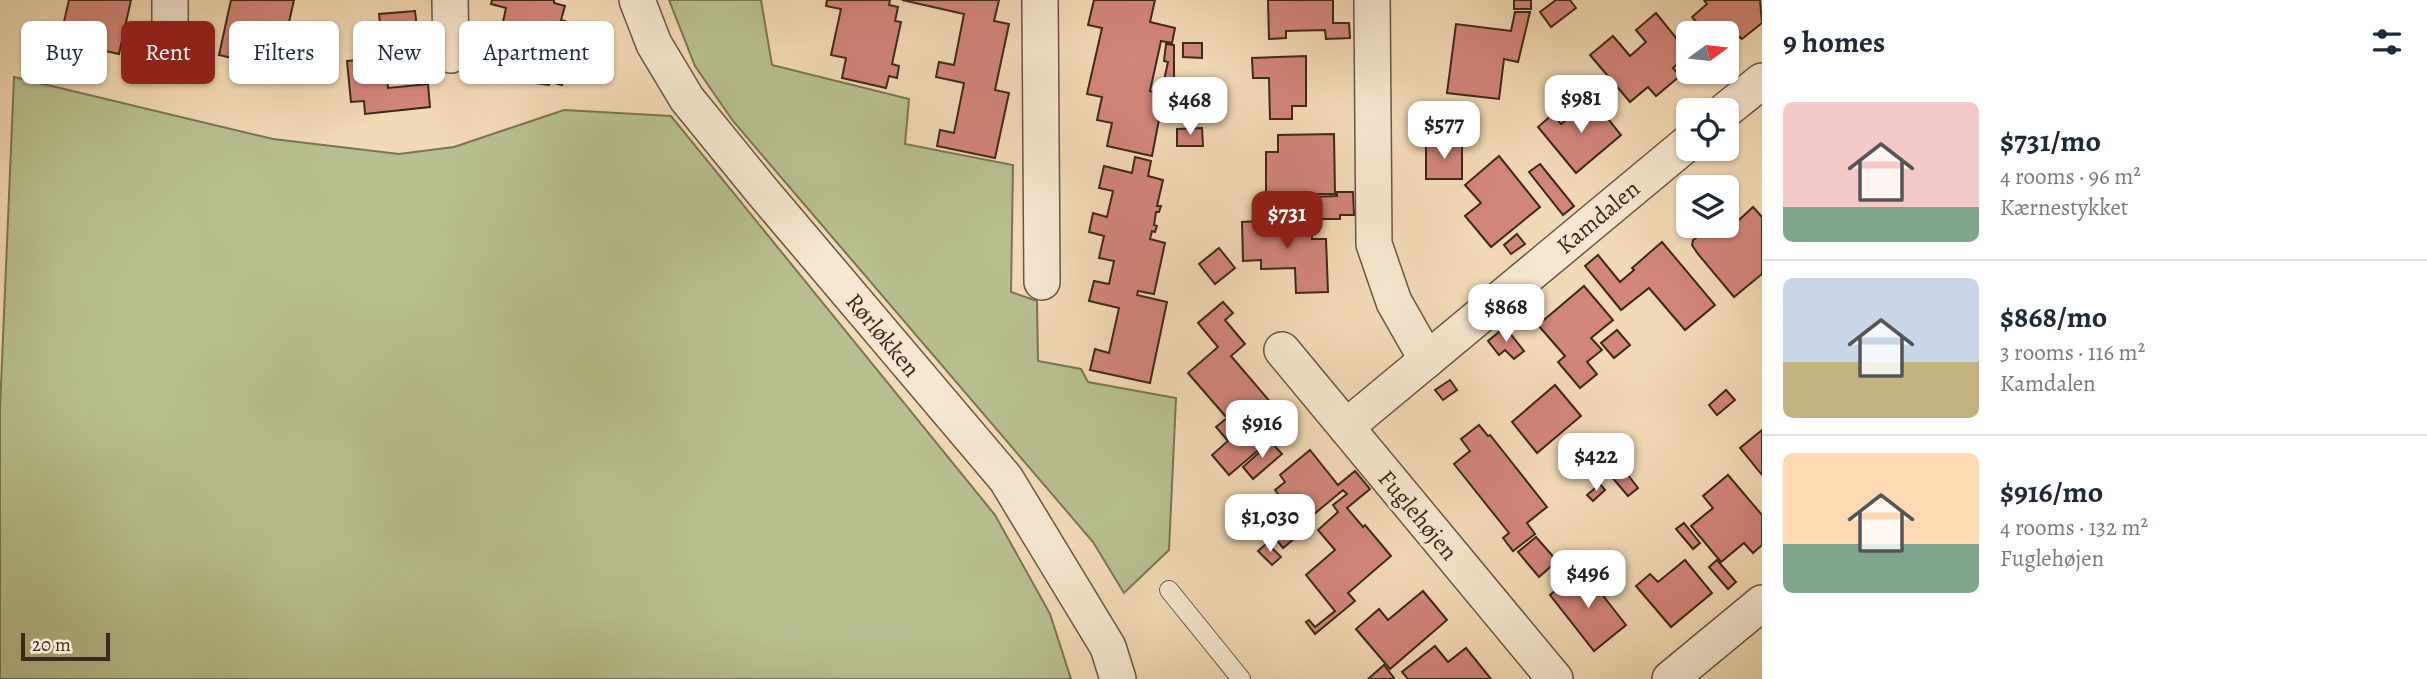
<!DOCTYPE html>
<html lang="en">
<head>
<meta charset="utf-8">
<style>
  :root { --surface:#fff; --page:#f2f2f3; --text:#1f2937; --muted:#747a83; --line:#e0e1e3; --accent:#8f2418 }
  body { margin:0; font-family:Alegreya,serif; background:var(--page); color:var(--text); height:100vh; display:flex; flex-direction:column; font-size:26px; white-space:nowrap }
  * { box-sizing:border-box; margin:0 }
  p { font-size:23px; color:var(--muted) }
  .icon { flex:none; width:38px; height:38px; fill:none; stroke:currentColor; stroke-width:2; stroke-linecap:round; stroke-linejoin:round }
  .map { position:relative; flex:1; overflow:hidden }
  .panel { display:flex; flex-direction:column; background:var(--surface); width:665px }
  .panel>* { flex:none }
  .banner { position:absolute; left:21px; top:21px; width:665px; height:63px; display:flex; gap:14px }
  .needle { width:46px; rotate:75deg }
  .tools { position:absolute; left:1676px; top:21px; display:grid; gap:14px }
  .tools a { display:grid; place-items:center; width:63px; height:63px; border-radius:10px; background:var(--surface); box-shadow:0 2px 5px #0004; font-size:35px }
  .scale { position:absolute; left:21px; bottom:18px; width:89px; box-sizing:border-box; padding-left:7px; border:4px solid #3d291a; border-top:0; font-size:19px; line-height:24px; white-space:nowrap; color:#3d291a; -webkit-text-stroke:5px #f7e7d0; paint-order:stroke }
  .price { position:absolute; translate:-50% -60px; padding:0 16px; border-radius:14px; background:#fff; color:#222; font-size:23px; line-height:46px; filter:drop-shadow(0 2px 4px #0008) }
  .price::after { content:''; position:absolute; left:50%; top:42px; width:21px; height:16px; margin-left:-10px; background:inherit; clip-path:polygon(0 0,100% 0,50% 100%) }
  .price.current { background:var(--accent); color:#fff }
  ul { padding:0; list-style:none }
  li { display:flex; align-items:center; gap:21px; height:175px; padding:0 21px }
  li+li { border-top:2px solid var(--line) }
  li span { display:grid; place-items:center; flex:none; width:196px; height:140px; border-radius:10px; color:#555 }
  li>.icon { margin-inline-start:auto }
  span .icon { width:84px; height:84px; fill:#fffc; stroke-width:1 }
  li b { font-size:30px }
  h2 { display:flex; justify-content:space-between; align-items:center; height:84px; padding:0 21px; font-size:30px }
  .pill { padding:0 24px; border-radius:10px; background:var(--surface); box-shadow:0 2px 5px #0004; font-size:24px; line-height:63px }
  .pill.current { background:var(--accent); color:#fff }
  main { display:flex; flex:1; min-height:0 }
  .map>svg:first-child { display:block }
</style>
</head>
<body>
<main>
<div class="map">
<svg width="1762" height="679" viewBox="0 0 1762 679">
  <rect width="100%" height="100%" fill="#f3dab6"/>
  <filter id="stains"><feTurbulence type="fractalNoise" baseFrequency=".00286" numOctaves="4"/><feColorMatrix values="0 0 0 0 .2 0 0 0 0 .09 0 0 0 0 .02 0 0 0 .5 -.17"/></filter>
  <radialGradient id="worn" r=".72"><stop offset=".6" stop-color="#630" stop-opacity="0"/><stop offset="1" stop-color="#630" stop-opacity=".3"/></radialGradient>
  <g fill="#b9c090" stroke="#7b7455" stroke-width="2">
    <path d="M669,0H761L772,65L909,99L905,144L1013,165L1011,292L1037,301L1038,361L1081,369L1088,382L1176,398L1169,550L1124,593L1093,542L733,121L695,66Z"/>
    <path d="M14,77L273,139L399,154L454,147L564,110L671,116L995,515L1050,614L1071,679H0V409Z"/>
  </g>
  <g fill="#d3867a" stroke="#3d291a" stroke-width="2">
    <path d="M69,0H131L119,54L47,38L51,22L63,26Z"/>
    <path d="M231,0H294L283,49L267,46L266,49L283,53L279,69L219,55Z"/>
    <path d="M492,0H554V3L565,6L561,20L565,21L555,67L540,63L539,68L564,74L562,85L550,82L549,85L535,83L506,76L515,35L501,31L506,8L491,4Z"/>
    <path d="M827,0H890L889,5L898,7L895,21L901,22L892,64L899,66L897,78L889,76L886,88L842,78L846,58L831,55L841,9L826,6Z"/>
    <path d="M902,0H999L994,21L1009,24L995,90L1009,93L995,158L937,146L940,130L954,133L964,83L936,77L939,62L954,65L964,14Z"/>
    <path d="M1094,0H1155L1150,22L1175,28L1172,43L1161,41L1150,91L1161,94L1168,62L1164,61L1166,44L1174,45V112L1161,109L1152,156L1107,146L1112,123L1097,120L1102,97L1087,94L1102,28L1088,25Z"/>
    <path d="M1268,0H1333V23H1349L1350,38L1326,39L1325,30L1286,31V38L1269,39Z"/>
    <rect x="1514" y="0" width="17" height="9"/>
    <path d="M1556,0H1570L1576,8L1551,27L1540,12Z"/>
    <path d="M1704,0H1760L1762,23L1742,39L1740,37L1727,47V33H1706L1692,17L1707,4Z"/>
    <path d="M415,11L418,38L432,37L433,48H427L428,56L395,59V51L383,52L379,14Z"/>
    <path d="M1515,12H1530L1518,62L1504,59L1499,99L1447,93L1456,24L1511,31Z"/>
    <path d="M1656,13L1689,54L1673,68L1680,76L1656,96L1648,87L1630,102L1590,55L1613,36L1630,56L1646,42L1636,30Z"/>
    <path d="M1183,43H1202V58L1183,57Z"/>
    <path d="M1306,56V106H1292V119H1270L1269,78H1253L1252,58Z"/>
    <path d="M385,58L388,88L428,84L430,107L365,114L364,101L351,102L347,61Z"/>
    <path d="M1592,99L1621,135L1576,173L1538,127L1553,114L1561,124Z"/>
    <path d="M1202,128L1203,146H1177V129Z"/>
    <path d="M1334,134L1335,194H1302L1301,205H1297L1298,211L1266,212V152H1278V135Z"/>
    <rect x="1426" y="143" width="36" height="36"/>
    <path d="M1499,156L1540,207L1491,247L1465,216L1481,203L1465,185Z"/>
    <path d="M1135,157L1151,161L1148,176L1163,180L1157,206H1161L1159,212H1156L1154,225L1157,226L1155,232L1152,231L1150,239L1165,243L1154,294L1138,291L1137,295L1167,302L1150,383L1090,370L1095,349L1109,353L1119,308L1089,301L1094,281L1109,284L1114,261L1099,258L1104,236L1089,232L1093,213L1107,217L1113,191L1099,188L1104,166L1132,173Z"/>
    <path d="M1540,164L1574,206L1563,215L1529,172Z"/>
    <path d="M1337,192H1353L1354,215H1340V219H1309V197L1337,196Z"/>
    <path d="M1753,207L1762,217V274L1734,297L1698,254L1692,245L1693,240L1714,226H1722L1727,231Z"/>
    <path d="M1300,216V227L1312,236V239H1326L1328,292L1296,293L1295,268L1261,269V260L1243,261L1242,222L1259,221V217Z"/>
    <path d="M1517,234L1525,244L1511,254L1504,245Z"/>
    <path d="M1662,242L1715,305L1685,330L1649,288L1621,310L1585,266L1598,255L1620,282L1634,270L1632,268Z"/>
    <path d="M1219,248L1235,268L1215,284L1199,264Z"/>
    <path d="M1584,286L1613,320L1591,338L1602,350L1587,362L1597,374L1580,388L1558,362L1565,356L1538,325Z"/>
    <path d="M1223,302L1233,313L1225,320L1245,344L1231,356L1289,424L1229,475L1212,455L1228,441L1216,427L1227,418L1188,373L1218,347L1198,323Z"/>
    <path d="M1505,327L1524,351L1514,359L1505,350L1499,355L1488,341Z"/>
    <path d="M1617,330L1630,345L1614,358L1601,343Z"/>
    <path d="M1450,380L1457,390L1443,400L1435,390Z"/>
    <path d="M1555,385L1581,416L1537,453L1512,422Z"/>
    <path d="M1726,390L1735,400L1717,415L1709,405Z"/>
    <path d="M1479,425L1488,436L1490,435L1547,507L1527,523L1535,534L1513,551L1503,538L1509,533L1454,464L1470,451L1461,439Z"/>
    <path d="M1762,430V475L1740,448Z"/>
    <path d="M1271,442L1282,454L1253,479L1243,467Z"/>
    <path d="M1310,450L1338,485L1355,471L1370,489L1347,508L1363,527L1365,525L1391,556L1348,593L1355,601L1315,634L1306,622L1309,620L1315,627L1335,611L1306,575L1335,550L1318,530L1338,512L1333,505L1347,494L1343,490L1313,515L1304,504L1301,506L1307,514L1301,519L1307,528L1283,548L1262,522L1285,503L1275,490L1285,482L1280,475Z"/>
    <path d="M1621,466L1638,488L1628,496L1610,475Z"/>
    <path d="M1728,475L1762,515V545L1753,553L1744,543L1721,562L1691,526L1713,508L1703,496Z"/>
    <path d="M1600,484L1605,490L1593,501L1587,495Z"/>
    <path d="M1684,523L1700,543L1693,549L1676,529Z"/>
    <path d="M1536,537L1557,561L1539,577L1518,552Z"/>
    <path d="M1267,543L1281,557L1272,565L1258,551Z"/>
    <path d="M1685,560L1712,593L1671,627L1636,586L1650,574L1658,582Z"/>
    <path d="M1717,560L1736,582L1728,589L1709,567Z"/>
    <path d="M1582,569L1626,625L1594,651L1550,595Z"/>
    <path d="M1423,591L1447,620L1390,669L1356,629L1379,609L1388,620Z"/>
    <path d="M1435,646L1448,662L1466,648L1491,679H1408L1402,672Z"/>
    <path d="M1384,665L1394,678L1393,679H1368Z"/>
  </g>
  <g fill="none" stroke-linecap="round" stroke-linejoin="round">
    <g stroke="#6a5541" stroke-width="20">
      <path id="lane" d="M1169,590L1241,679"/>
    </g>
    <g stroke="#6a5541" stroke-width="38">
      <g id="street">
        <path d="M170,0V62"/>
        <path d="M450,0L451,55"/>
        <path d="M637,0L654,44L687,99L762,191L1006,479L1108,647L1118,679"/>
        <path d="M1040,0L1042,282"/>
        <path d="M1372,0L1374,244L1394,302L1427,360"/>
        <path d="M1726,110L1762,81"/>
        <path d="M1282,350L1555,679"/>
        <path d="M1346,427L1689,142"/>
        <path d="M1670,679L1762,603"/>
      </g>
    </g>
    <use href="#lane" stroke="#f7e7d0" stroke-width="18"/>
    <use href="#street" stroke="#f7e7d0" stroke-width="35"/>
  </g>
  <g text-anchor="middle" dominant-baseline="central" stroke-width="7" stroke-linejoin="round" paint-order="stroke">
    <g font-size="24" fill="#3d291a" stroke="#f7e7d0">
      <text transform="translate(1598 217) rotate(-40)">Kamdalen</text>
      <text transform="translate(883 335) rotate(50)">Rørløkken</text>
      <text transform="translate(1418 515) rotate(50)">Fuglehøjen</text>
    </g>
  </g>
  <rect width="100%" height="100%" filter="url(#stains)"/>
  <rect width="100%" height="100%" fill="url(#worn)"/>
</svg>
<div class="tools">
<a><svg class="needle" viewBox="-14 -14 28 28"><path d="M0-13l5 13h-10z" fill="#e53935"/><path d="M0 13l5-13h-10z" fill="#747a83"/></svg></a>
<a><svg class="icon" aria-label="locate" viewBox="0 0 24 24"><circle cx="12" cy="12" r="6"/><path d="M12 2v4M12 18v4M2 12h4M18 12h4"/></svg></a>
<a><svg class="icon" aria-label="layers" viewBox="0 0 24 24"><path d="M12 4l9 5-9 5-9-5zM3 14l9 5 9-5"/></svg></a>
</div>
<div class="scale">20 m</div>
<b class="price" style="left:1581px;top:135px">$981</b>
<b class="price" style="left:1190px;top:137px">$468</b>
<b class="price" style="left:1444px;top:161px">$577</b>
<b class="price current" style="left:1287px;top:251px">$731</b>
<b class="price" style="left:1506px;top:344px">$868</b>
<b class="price" style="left:1262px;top:460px">$916</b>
<b class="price" style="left:1596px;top:493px">$422</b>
<b class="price" style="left:1270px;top:554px">$1,030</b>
<b class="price" style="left:1588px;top:610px">$496</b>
<div class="banner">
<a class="pill">Buy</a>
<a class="pill current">Rent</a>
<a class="pill">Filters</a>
<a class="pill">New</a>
<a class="pill">Apartment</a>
</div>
</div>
<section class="panel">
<h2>9 homes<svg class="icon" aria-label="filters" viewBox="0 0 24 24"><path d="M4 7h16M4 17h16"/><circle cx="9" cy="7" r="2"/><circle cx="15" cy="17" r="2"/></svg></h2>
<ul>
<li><span style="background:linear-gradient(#f6c9c9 75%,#7fa58c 0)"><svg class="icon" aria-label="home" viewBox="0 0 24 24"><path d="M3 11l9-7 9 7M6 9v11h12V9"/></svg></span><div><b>$731/mo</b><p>4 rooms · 96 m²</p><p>Kærnestykket</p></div></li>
<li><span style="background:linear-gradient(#c9d6e8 60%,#c2b280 0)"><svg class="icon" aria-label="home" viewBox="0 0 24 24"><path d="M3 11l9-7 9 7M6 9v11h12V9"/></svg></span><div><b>$868/mo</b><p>3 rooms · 116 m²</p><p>Kamdalen</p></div></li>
<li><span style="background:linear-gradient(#ffd9b3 65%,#7fa58c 0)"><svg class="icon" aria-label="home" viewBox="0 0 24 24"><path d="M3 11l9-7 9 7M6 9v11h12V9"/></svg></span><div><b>$916/mo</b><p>4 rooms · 132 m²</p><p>Fuglehøjen</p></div></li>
</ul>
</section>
</main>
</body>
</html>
